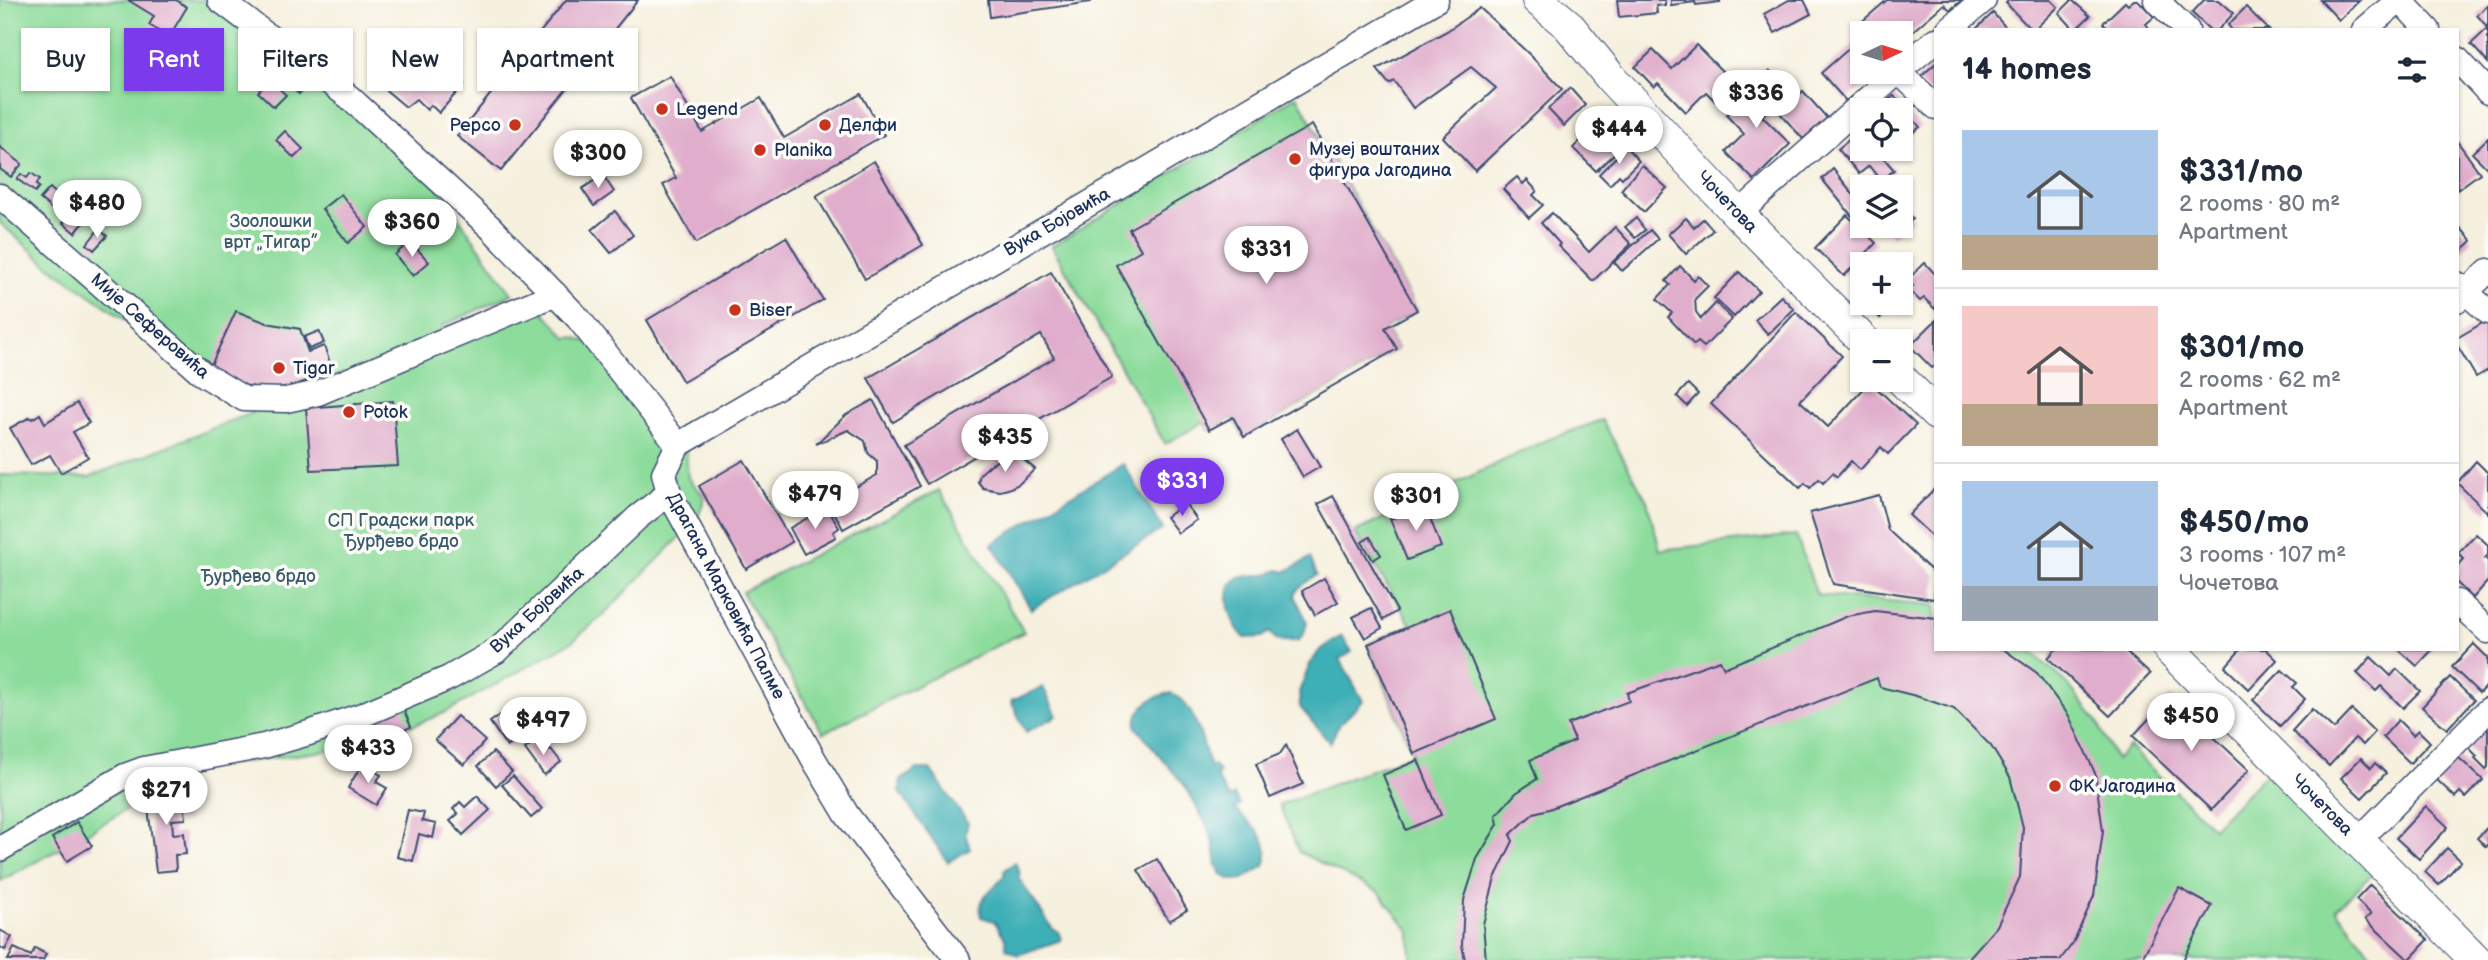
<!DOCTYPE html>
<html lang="en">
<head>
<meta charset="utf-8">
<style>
  :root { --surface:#fff; --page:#f2f2f3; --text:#1f2937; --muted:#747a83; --line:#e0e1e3; --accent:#7c3aed }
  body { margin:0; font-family:"Balsamiq Sans",sans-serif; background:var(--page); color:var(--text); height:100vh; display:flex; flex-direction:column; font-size:26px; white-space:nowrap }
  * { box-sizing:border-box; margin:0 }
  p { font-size:23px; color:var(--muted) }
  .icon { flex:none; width:38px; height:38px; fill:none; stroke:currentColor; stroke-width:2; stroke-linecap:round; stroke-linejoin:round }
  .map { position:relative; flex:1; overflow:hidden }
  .drawer { position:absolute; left:1934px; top:28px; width:525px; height:623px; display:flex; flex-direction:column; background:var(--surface); border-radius:0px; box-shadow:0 2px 5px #0004 }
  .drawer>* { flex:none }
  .hud { position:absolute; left:21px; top:28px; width:665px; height:63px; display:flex; gap:14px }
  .needle { width:46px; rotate:86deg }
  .controls { position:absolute; left:1850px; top:21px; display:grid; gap:14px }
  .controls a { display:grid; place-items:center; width:63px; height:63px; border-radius:0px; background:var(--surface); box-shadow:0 2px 5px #0004; font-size:35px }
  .price { position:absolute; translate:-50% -60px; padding:0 16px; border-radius:24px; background:#fff; color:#222; font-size:23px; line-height:46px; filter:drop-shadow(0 2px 4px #0008) }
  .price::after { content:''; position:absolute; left:50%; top:42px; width:21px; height:16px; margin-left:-10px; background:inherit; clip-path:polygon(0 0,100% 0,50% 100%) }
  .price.current { background:var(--accent); color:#fff }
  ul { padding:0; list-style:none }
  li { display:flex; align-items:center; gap:21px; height:175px; padding:0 28px }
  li+li { border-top:2px solid var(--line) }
  li span { display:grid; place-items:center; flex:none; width:196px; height:140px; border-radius:0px; color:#555 }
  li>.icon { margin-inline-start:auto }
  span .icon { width:84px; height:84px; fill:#fffc; stroke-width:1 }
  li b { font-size:30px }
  h2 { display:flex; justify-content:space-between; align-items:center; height:84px; padding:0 28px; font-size:30px }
  .pill { padding:0 24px; border-radius:0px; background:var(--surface); box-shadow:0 2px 5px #0004; font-size:24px; line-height:63px }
  .pill.current { background:var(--accent); color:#fff }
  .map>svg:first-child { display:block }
</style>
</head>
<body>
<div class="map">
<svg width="2488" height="960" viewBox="0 0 2488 960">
  <rect width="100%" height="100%" fill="#fdfcf7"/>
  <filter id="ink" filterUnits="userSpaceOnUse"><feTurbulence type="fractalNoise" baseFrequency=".0143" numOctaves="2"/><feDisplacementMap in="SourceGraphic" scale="14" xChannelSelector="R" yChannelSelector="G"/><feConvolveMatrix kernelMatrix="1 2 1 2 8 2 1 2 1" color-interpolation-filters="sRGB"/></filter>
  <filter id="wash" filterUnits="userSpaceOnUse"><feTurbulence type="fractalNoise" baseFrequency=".00686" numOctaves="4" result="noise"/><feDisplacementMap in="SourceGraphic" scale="28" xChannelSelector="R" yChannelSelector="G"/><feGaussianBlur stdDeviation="1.57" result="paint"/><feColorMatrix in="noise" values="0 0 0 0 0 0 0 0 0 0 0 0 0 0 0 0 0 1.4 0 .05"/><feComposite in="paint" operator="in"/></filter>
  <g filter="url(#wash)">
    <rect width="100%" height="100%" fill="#f6f0de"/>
    <g fill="#8cdc9b" stroke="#54867c" stroke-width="2">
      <path d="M0,0H216L425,170L512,294L442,326L445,330L535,302L567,338L573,337L598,345L686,451L688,477L705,498L697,520L601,617L570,643L444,713L397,732L324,751L201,768L172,782L69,844L0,881V475L89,477L252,413L233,395L50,267L0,223Z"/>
      <path d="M1297,96L1417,310L1385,328L1397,349L1244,437L1233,417L1209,430L1204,422L1165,444L1052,246Z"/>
      <path d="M1602,420L1647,501L1660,550L1796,535L1817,595L1935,605L1936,649H2028L2066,682L2096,720L2116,760L2129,747L2213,828L2272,767L2376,871L2336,909L2376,960H1411L1410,932L1379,892L1299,852L1279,805L1413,754L1368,644L1411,625L1355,532L1544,441Z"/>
      <path d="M939,490L1024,632L823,733L742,592Z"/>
    </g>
    <g fill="#3eafb6" stroke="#2c6f8a" stroke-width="2">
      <path d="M1123,464L1163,529L1031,609L992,544Z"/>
      <path d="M1310,558L1317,575C1284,596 1296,593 1307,622L1304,634L1298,641H1278L1269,632L1262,637L1245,638C1232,626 1223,600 1231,584L1241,576L1263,575L1279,570L1285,572Z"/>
      <path d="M1342,636L1352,652L1340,659L1363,701L1338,726L1330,743L1300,707L1299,692L1310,664L1320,650Z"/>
      <path d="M1043,687L1057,716L1026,732L1011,701Z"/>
      <path d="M1172,693C1197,707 1202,742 1210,767L1214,765L1220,773L1216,776L1229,798L1234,795L1240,805L1235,809C1252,827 1274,839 1264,866L1243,879L1231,880L1222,875L1217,866L1214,845L1205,822L1185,786L1136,727C1135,707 1154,695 1172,693Z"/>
      <path d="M917,769H930L968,823L965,833L970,849L948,862L899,791L901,780Z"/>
      <path d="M1015,862L1020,874L1018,877L1052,928L1059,933L1061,940L1018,955L1006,948L1005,938L994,921L981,917C976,896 993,891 1004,876V871Z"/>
    </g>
    <g id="blocks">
      <g fill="#e0aecc">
        <path d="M128,0H176L187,7L169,37L149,25L154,16Z"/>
        <path d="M566,0H638L501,171L457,136Z"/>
        <path d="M988,0H1091V2L990,17Z"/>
        <path d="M1617,0H1665V5L1656,6L1657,13L1619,17Z"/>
        <path d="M1671,0H1720V2L1696,5L1695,2L1671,5Z"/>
        <path d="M1789,0H1804L1811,14L1775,33L1764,14Z"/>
        <path d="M1887,0H1962L1950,10L1944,4L1900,42V33H1862V72H1879L1846,101L1821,73L1860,39L1852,30Z"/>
        <path d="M2009,0H2051L2058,7L2034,30H2031L2006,3Z"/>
        <path d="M2072,0L2090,16L2075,30L2059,13Z"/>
        <path d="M2134,0H2138L2154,17L2146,24L2149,28L2147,30H2110L2103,23L2125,2L2128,5Z"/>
        <path d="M2204,0H2219L2234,13L2218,30H2210L2192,13Z"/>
        <path d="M2320,0H2360L2339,20Z"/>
        <path d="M2488,5V28L2477,15Z"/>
        <path d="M2246,7L2269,30H2232L2228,25Z"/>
        <path d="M1480,8L1530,55L1562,89L1475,171L1443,137L1496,88L1471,67L1413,108L1394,81L1389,84L1377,69L1447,31Z"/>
        <path d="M1993,13L2008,30H1975Z"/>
        <path d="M2488,28V63L2471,44Z"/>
        <path d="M1696,45L1734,83L1715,101L1706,92L1686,112L1658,83L1654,87L1635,67L1653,50L1672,69Z"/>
        <path d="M417,49L431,61L434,58L464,84L439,113L431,105L427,110L416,99L406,107L381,86L390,75L393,78Z"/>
        <path d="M1936,63V99L1917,80Z"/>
        <path d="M289,65L309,82L299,94L279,78Z"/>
        <path d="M1770,71L1778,80L1768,90L1778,100L1762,116L1790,144L1754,180L1726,152L1744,134L1726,115Z"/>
        <path d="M670,76L702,132L761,98L784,138L861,94L884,135L696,243L663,185L676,178L631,98Z"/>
        <path d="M270,80L286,95L274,107L258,92Z"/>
        <path d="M1570,88L1585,105L1564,126L1548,109Z"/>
        <path d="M1803,91L1827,118L1803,139L1779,112Z"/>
        <path d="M1894,96L1920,127L1900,143V110H1876Z"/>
        <path d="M1601,120L1624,144L1596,171L1573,148Z"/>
        <path d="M1312,125L1417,310L1385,328L1397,349L1244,437L1233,417L1209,430L1116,265L1141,250L1129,229Z"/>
        <path d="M1861,130L1862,149H1876L1894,170L1881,181L1869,166L1859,174L1838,149Z"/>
        <path d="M285,131L303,149L294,158L276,140Z"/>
        <path d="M2488,138V169L2472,153Z"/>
        <path d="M2457,141L2480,173L2457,190Z"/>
        <path d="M0,147L22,164L11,177L0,169Z"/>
        <path d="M1626,147L1639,161L1622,178L1619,175L1610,185L1599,174Z"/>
        <path d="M874,161L923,245L865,279L816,196Z"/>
        <path d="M1642,165L1667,188L1644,212L1621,190Z"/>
        <path d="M1833,169L1862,205V208L1852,216L1822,179Z"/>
        <path d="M31,173L40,179L36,185L39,187L35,192L17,179L21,174L27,178Z"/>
        <path d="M603,175L614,192L594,206L582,189Z"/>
        <path d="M1517,177L1523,184L1527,180L1537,191L1533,195L1543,205L1529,218L1503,189Z"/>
        <path d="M50,188L62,199L52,209L40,199Z"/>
        <path d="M341,194L367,227L348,243L322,209Z"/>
        <path d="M1900,204L1913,219L1892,236L1883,226H1900Z"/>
        <path d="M76,208L88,218L75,233L63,223Z"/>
        <path d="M615,211L633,235L611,253L592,230Z"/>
        <path d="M1552,213L1589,252L1615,227L1631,244L1593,281L1558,246L1560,244L1541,223Z"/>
        <path d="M1847,215L1876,243L1844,276L1815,248Z"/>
        <path d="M1636,218L1645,230L1635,238L1625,227Z"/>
        <path d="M1686,218L1694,227L1703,219L1713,230L1686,254L1668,234Z"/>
        <path d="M2457,224L2472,241L2457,255Z"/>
        <path d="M99,229L107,236L94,250L87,244Z"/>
        <path d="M1650,230L1658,239L1622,271L1614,262Z"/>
        <path d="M786,237L823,300L683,382L647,320Z"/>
        <path d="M410,241L429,262L413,276L395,255Z"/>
        <path d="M1925,263L1936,275V310L1924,298L1920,301L1909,290L1913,286L1907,280Z"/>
        <path d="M1680,266L1694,280L1698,276L1708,286L1695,299L1696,312L1701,319L1716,303L1732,319L1704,347L1698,342L1694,345L1668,317L1672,313L1657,299L1670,285L1666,281Z"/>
        <path d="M1051,272L1112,377L927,484L904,445L1054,358L1041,335L893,422L868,378Z"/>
        <path d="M1739,272L1759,291L1734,317L1714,298Z"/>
        <path d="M1781,296L1794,309L1768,334L1755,320Z"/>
        <path d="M1866,303H1896L1880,318Z"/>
        <path d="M236,311L267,323L300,329L308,352L324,346L333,371L280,391L242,385L210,367Z"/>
        <path d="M1796,312L1842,356L1800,401L1809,409L1828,427L1870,382L1916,425L1888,454L1881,447L1860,470L1851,461L1837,477L1833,473L1823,483L1819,479L1810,488L1805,483L1800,488L1711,404Z"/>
        <path d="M1936,320V365L1932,368L1910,346Z"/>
        <path d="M2486,321L2488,324V370L2476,377L2457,345V338Z"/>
        <path d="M319,331L324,343L309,349L304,337Z"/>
        <path d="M1688,384L1698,394L1687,406L1677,396Z"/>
        <path d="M873,400L920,486L843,529L829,502L877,475V461L868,453L865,441L848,430L816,444L846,415Z"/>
        <path d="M393,401L398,466L311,470L306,408Z"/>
        <path d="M77,403L89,423L73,432L88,457L61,473L50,455L31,465L10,428L30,417L32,419L40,414L45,423Z"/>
        <path d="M1297,429L1320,467L1303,477L1281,439Z"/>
        <path d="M1007,455L1020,457L1035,469L1019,484L1008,489L1000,491L983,488L978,482L980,474L990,465Z"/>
        <path d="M744,460L792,542L746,569L699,486Z"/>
        <path d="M2476,461L2488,473V513L2457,483Z"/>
        <path d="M1936,487V540L1909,515Z"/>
        <path d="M1879,495L1888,530L1936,575L1934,599L1833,584L1810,513Z"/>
        <path d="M1333,496L1397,611L1383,620L1318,504Z"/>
        <path d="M1185,503L1197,520L1178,533L1166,517Z"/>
        <path d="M1425,505L1441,547L1407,560L1390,519Z"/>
        <path d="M827,507L839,528L833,532L836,537L804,554L790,528Z"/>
        <path d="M2476,534L2488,545V555L2485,558L2488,561V581L2473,598L2457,583V567L2464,559L2458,553Z"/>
        <path d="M1370,537L1381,555L1373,560L1362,542Z"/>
        <path d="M1324,578L1338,602L1315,615L1302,591Z"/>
        <path d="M1371,608L1382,628L1365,638L1353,617Z"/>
        <path d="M1450,609L1496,719L1414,754L1368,644Z"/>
        <path d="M1875,611L1936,618V649H2003L2037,673L2069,716L2095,773L2103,831L2094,896L2073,943L2060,960H1967L1997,926L2020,877L2023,827L2010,777L1991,746L1954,709L1916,696L1880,687L1877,678L1549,809L1534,813L1510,835L1513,841L1495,878L1483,924L1486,960H1465L1462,945L1464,900L1477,859L1498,824L1496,815L1516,793L1537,779L1530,760L1575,741L1568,724L1629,701L1627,693L1720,660L1724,668L1848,616Z"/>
        <path d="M2474,644L2488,658V684L2479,693L2452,667Z"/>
        <path d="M2056,649H2123L2150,674L2110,716L2048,658Z"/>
        <path d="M2241,649H2266L2277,660L2249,690L2225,667Z"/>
        <path d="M2398,649H2433L2417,666Z"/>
        <path d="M2371,657L2391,676L2397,669L2420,691L2403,708L2381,686L2376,691L2357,673Z"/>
        <path d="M2282,670L2297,683L2293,687L2305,699L2280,726L2253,700Z"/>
        <path d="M2450,677L2474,700L2447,729L2422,707Z"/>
        <path d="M2170,696L2249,770L2211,810L2133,736Z"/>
        <path d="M514,706L530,730L507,747L490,722Z"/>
        <path d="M403,708L411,727L375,741L368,721Z"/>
        <path d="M2312,709L2334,729L2352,710L2375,732L2363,745L2355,738L2329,766L2292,731Z"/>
        <path d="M457,716L485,741L464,765L435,740Z"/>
        <path d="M2398,720L2413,735L2418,730L2430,742L2410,763L2383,737Z"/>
        <path d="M2488,721V767L2486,769L2475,758L2477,756L2466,745Z"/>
        <path d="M537,740L546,752L551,749L561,762L544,775L525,749Z"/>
        <path d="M1286,745L1303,784L1270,798L1256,764L1280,754Z"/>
        <path d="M493,752L512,772L496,786L478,766Z"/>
        <path d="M2457,756L2483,780L2466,798L2460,792L2455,797L2436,779Z"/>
        <path d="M2361,758L2371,768L2375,763L2386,773L2362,798L2341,778Z"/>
        <path d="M1418,760L1441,815L1406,830L1383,775Z"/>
        <path d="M362,764L381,775L376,782L387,788L376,805L348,788Z"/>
        <path d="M513,776L542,809L531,818L502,785Z"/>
        <path d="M182,787L186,819L172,820L173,834L184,833L186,854L175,855L176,870L156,872L146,792Z"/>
        <path d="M477,796L490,810L463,835L450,821L458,814L453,809L460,802L465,807Z"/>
        <path d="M2426,806L2448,827L2419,859L2396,838Z"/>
        <path d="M408,810L424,813L422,821L436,824L433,838L419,834L413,861L397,857Z"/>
        <path d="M77,822L92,846L67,861L52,838Z"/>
        <path d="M2488,827V845L2486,847L2477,838Z"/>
        <path d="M2447,848L2461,861L2439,885L2425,872Z"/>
        <path d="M1157,859L1187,910L1169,921L1138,870Z"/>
        <path d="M2370,885L2428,940L2409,960L2365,919L2371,914L2356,900Z"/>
        <path d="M2179,888L2212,906L2183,960H2141Z"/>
        <path d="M0,930L12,937L5,950L0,947Z"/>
        <path d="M14,948L31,956L35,948L46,954L43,960H8Z"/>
      </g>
    </g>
  </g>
  <g filter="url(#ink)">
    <use href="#blocks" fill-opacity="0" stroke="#3c4c71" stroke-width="2"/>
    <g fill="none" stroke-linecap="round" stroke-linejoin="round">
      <g stroke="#3c4c71" stroke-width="27">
        <g id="minor">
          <path d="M220,0L349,97L490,227L578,318L678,445"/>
          <path d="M2156,0L2187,30"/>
          <path d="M2400,0L2428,30"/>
          <path d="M1948,30L1984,0"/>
          <path d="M2364,30L2399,0"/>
          <path d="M2457,59L2488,92"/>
          <path d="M1900,70L1936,40"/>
          <path d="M1899,72L1936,107"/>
          <path d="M0,196L203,374L244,399L286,400L318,393L555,294"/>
          <path d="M1738,214L1898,72"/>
          <path d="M2457,284L2488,312"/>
          <path d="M2457,300L2488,271"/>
          <path d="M678,445L1436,0"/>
          <path d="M678,445L664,473L669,493L813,758L847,815L958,960"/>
          <path d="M2457,602L2488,631"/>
          <path d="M2358,841L2488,710"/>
          <path d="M0,849L125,776L144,769L264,746L309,733L362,715L449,678L498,650L637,518L669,493"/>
        </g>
      </g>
      <g stroke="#3c4c71" stroke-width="34">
        <g id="tertiary">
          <path d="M1538,0L1568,25L1611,78L1738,214L1864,341"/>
          <path d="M1900,378L1936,414"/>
          <path d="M2169,649L2476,960"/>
        </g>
      </g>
      <use href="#minor" stroke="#fff" stroke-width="24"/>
      <use href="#tertiary" stroke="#fff" stroke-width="32"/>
    </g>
  </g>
  <g fill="#c8321e" stroke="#fdfcf7" stroke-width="2.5">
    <circle cx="662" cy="109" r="7"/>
    <circle cx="515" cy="125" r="7"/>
    <circle cx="825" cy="125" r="7"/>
    <circle cx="760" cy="150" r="7"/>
    <circle cx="1295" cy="159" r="7"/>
    <circle cx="735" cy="310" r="7"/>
    <circle cx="279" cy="368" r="7"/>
    <circle cx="349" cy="412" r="7"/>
    <circle cx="2055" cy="786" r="7"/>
  </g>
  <g text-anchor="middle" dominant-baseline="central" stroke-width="7" stroke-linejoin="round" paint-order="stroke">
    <g font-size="18" fill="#1b2f5e" stroke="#fdfcf7" text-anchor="start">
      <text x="676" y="109">Legend</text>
      <text x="501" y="125" text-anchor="end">Pepco</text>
      <text x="839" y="125">Делфи</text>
      <text x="1309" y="149">Музеј воштаних<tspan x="1309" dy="21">фигура Јагодина</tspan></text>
      <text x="774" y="150">Planika</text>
      <text x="749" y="310">Biser</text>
      <text x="293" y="368">Tigar</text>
      <text x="363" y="412">Potok</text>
      <text x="2069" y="786">ФК Јагодина</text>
    </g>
    <g font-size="18" fill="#1b2f5e" stroke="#fdfcf7">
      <text transform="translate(1727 202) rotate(46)">Чочетова</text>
      <text transform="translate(1057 222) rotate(-30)">Вука Бојовића</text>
      <text transform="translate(150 326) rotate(41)">Мије Сеферовића</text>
      <text transform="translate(726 596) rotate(62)">Драгана Марковића Палме</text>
      <text transform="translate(537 610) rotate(-42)">Вука Бојовића</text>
      <text transform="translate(2322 805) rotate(45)">Чочетова</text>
    </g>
    <g font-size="18" fill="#375a6d" stroke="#fdfcf7">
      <text x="271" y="221">Зоолошки<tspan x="271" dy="21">врт „Тигар”</tspan></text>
      <text x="401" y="520">СП Градски парк<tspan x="401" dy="21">Ђурђево брдо</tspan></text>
      <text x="258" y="576">Ђурђево брдо</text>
    </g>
  </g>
</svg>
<div class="controls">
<a><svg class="needle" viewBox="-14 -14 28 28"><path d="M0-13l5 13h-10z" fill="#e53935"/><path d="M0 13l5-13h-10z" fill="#747a83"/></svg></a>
<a><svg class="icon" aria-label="locate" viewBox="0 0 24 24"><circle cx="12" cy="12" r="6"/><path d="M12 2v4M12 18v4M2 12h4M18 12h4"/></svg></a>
<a><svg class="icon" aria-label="layers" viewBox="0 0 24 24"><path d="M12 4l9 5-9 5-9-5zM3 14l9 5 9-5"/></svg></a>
<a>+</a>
<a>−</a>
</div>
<b class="price" style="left:1756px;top:130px">$336</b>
<b class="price" style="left:1619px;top:166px">$444</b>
<b class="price" style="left:598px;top:190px">$300</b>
<b class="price" style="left:97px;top:240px">$480</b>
<b class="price" style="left:412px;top:259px">$360</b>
<b class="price" style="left:1266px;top:286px">$331</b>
<b class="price" style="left:1005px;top:474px">$435</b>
<b class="price current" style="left:1182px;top:518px">$331</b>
<b class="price" style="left:815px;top:531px">$479</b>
<b class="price" style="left:1416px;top:533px">$301</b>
<b class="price" style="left:2191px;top:753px">$450</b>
<b class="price" style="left:543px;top:757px">$497</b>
<b class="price" style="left:368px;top:785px">$433</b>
<b class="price" style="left:166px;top:827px">$271</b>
<div class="hud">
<a class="pill">Buy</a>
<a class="pill current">Rent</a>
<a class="pill">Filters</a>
<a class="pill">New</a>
<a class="pill">Apartment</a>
</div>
<section class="drawer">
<h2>14 homes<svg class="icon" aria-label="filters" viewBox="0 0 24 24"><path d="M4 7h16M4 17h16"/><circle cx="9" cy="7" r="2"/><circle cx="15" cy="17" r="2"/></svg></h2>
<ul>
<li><span style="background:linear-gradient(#a9c7e8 75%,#b9a48a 0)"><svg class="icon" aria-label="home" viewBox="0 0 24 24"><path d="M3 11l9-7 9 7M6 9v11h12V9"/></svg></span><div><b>$331/mo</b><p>2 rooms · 80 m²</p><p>Apartment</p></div></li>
<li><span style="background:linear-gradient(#f6c9c9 70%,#b9a48a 0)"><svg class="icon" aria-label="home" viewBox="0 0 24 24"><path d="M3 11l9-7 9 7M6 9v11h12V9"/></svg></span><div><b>$301/mo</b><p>2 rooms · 62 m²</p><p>Apartment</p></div></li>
<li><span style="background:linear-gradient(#a9c7e8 75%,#9aa5b1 0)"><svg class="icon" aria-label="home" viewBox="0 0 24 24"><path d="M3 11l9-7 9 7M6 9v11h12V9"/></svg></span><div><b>$450/mo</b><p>3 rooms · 107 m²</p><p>Чочетова</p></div></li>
</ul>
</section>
</div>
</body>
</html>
